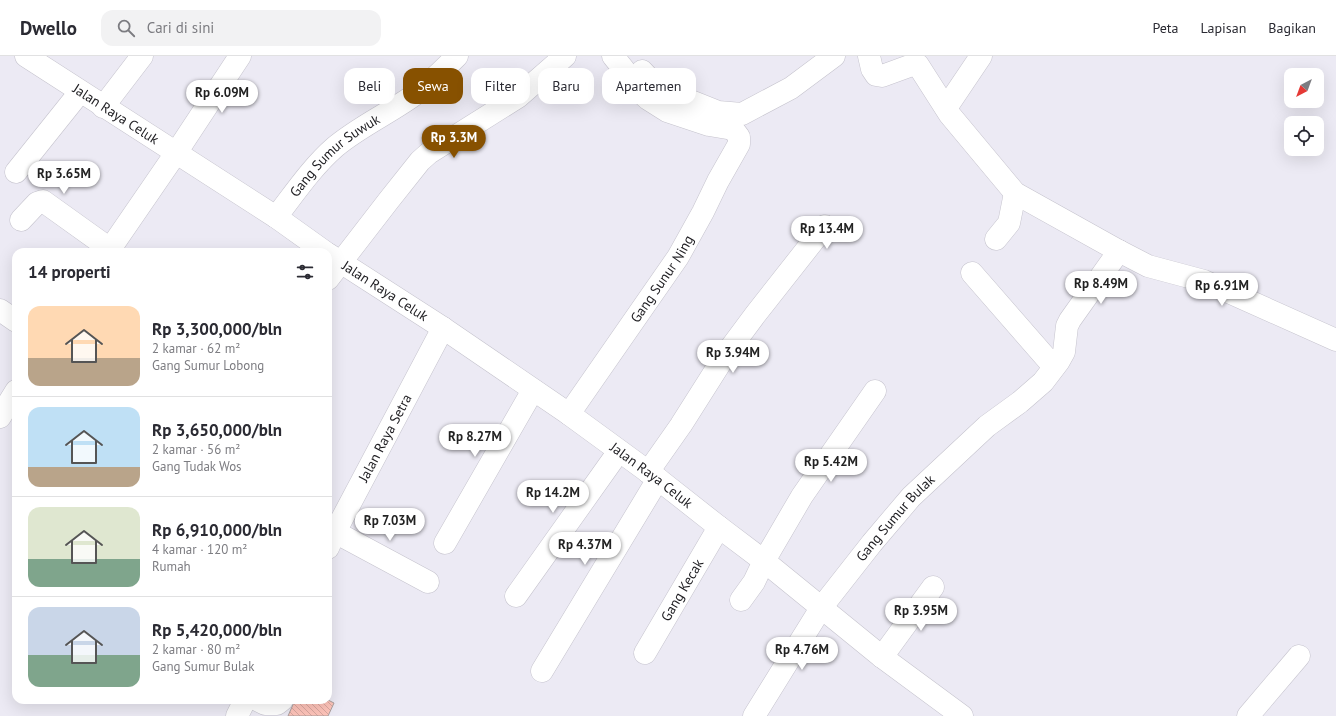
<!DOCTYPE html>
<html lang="id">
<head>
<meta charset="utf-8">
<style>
  :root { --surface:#fff; --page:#f2f2f3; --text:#2b2b33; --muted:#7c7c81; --line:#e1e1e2; --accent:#875100 }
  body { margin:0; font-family:"PT Sans",sans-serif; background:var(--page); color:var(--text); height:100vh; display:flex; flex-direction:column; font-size:15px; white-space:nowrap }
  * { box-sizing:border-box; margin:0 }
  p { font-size:13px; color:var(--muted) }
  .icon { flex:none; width:22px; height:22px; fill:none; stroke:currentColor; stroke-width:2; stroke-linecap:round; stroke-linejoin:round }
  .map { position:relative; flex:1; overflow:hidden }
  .drawer { position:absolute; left:12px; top:192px; width:320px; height:456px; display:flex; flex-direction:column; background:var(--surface); border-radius:12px; box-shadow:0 4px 16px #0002 }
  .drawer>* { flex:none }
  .guide { position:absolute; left:344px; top:12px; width:380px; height:36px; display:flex; gap:8px }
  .needle { width:26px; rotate:221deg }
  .tools { position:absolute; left:1284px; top:12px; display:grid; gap:8px }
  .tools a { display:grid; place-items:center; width:40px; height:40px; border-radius:8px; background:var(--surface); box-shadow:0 4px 16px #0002; font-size:20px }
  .price { position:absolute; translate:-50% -34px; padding:0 9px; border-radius:14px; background:#fff; color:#222; font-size:13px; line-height:26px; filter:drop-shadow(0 1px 2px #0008) }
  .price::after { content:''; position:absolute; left:50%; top:24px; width:12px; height:9px; margin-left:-6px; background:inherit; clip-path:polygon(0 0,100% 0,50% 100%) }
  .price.selected { background:var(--accent); color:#fff }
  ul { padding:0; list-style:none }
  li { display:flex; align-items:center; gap:12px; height:100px; padding:0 16px }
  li+li { border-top:1px solid var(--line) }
  li span { display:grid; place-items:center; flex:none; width:112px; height:80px; border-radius:12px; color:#555 }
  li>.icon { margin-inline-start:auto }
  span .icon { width:48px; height:48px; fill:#fffc; stroke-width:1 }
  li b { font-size:17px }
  h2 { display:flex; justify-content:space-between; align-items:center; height:48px; padding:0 16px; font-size:17px }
  .chip { padding:0 14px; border-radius:12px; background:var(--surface); box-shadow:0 4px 16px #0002; font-size:14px; line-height:36px }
  .chip.selected { background:var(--accent); color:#fff }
  header { display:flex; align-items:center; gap:24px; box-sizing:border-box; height:56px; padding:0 20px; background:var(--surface); border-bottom:1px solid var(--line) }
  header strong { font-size:19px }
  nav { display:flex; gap:22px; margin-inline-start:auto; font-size:14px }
  .search { width:280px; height:36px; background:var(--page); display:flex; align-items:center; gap:10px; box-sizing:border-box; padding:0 14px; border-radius:12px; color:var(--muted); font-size:15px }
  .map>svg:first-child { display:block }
</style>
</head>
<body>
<header>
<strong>Dwello</strong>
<div class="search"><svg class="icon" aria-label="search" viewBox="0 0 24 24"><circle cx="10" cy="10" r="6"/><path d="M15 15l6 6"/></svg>Cari di sini</div>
<nav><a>Peta</a><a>Lapisan</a><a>Bagikan</a></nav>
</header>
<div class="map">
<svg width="1336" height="660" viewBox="0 0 1336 660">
  <defs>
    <pattern id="building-back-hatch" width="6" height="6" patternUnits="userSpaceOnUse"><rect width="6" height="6" fill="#ffc4ba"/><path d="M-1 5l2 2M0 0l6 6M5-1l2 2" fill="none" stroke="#daa8a0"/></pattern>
  </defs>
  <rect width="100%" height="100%" fill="#eceaf4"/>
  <path fill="url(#building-back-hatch)" stroke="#ab9f9d" d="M295,644H328L334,647L328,660H288Z"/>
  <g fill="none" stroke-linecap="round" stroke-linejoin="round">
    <g stroke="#c5c3cd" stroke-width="23">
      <g id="minor">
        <path d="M869,0L872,13L876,19L882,20L915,8L918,9L950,59L1015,137L1119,195L1148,210L1204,225L1336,284"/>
        <path d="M642,15L658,32L718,56L742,58L791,32L834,0"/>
        <path d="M103,51L142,0"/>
        <path d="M946,52L981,0"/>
        <path d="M16,116L80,36"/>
        <path id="s1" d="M276,161C294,138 312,111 335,91C360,70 390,57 417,37C431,26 444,13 457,0"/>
        <path d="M21,164L37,147L43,145L110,193"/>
        <path d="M996,183L1009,167L1015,137"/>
        <path d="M108,196L176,97L240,0"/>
        <path d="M972,217L1054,311"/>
        <path d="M328,223L389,144L420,105L429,97L518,41L565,0"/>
        <path d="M0,254L16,265"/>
        <path id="s2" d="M569,358L678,201L703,156L718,125L739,88V81L733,73L709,69L667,55L648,43L638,34L633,25L613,0"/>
        <path d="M0,361L16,335"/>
        <path d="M648,416L681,369L726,298L755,259L825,170"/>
        <path d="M335,476L428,526"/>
        <path d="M445,487L533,334"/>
        <path id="s3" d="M328,492L335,476L443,272"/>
        <path d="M516,540L619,395"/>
        <path d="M741,544L754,526L764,505L802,440L875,335"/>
        <path id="s4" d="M645,597L719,471"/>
        <path d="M882,601L933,531"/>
        <path d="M542,615L658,423"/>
        <path d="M257,644L265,648H277L282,644"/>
        <path d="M237,660L245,644"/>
        <path id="s5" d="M754,660L821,552L872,487L911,441L987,370L1020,346L1043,326L1059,305L1064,296L1067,270L1070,264L1119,195"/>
        <path d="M1248,660L1299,600"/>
      </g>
    </g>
    <g stroke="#c5c3cd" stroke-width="23">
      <g id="highway">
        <path id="s6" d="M26,0L276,161L325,196"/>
        <path id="s7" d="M328,198L443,272L569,358L658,423L719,471L764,505L882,601L962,660"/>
      </g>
    </g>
    <use href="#minor" stroke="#fff" stroke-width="22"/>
    <use href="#highway" stroke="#fff" stroke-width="22"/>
  </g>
  <g text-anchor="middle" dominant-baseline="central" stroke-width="3" stroke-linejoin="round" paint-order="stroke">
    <g font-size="14" fill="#1e1d21" stroke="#fff">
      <text stroke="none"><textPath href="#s6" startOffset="107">Jalan Raya Celuk</textPath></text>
      <text stroke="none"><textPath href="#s1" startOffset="86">Gang Sumur Suwuk</textPath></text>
      <text stroke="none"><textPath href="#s2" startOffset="164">Gang Sunur Ning</textPath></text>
      <text stroke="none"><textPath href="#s7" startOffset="68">Jalan Raya Celuk</textPath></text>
      <text stroke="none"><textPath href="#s3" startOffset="124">Jalan Raya Setra</textPath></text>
      <text stroke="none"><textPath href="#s7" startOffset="392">Jalan Raya Celuk</textPath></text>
      <text stroke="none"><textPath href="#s5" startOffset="244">Gang Sumur Bulak</textPath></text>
      <text stroke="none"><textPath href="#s4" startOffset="73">Gang Kecak</textPath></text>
    </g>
  </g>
</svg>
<div class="tools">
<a><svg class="needle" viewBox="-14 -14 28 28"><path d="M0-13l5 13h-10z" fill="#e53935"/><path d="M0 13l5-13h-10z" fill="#7c7c81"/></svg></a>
<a><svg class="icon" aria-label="locate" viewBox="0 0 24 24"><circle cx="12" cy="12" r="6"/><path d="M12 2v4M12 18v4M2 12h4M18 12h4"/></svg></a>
</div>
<b class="price" style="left:222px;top:58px">Rp 6.09M</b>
<b class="price selected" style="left:454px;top:103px">Rp 3.3M</b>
<b class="price" style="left:64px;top:139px">Rp 3.65M</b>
<b class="price" style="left:827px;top:194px">Rp 13.4M</b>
<b class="price" style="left:1101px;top:249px">Rp 8.49M</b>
<b class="price" style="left:1222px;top:251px">Rp 6.91M</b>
<b class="price" style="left:733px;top:318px">Rp 3.94M</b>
<b class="price" style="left:475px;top:402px">Rp 8.27M</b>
<b class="price" style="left:831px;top:427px">Rp 5.42M</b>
<b class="price" style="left:553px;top:458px">Rp 14.2M</b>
<b class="price" style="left:390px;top:486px">Rp 7.03M</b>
<b class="price" style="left:585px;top:510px">Rp 4.37M</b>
<b class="price" style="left:921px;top:576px">Rp 3.95M</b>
<b class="price" style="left:802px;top:615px">Rp 4.76M</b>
<div class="guide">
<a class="chip">Beli</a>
<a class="chip selected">Sewa</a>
<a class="chip">Filter</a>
<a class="chip">Baru</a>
<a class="chip">Apartemen</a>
</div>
<section class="drawer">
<h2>14 properti<svg class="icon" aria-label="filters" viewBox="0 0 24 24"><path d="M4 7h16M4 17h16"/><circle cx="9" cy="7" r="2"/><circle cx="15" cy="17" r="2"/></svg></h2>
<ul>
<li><span style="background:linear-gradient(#ffd9b3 65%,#b9a48a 0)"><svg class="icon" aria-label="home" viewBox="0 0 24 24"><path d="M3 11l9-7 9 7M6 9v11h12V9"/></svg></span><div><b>Rp 3,300,000/bln</b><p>2 kamar · 62 m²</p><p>Gang Sumur Lobong</p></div></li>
<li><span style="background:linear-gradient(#bfe0f5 75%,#b9a48a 0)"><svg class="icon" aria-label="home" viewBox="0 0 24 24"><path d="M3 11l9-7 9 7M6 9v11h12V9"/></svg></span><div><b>Rp 3,650,000/bln</b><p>2 kamar · 56 m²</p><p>Gang Tudak Wos</p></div></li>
<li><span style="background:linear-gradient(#dfe7d0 65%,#7fa58c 0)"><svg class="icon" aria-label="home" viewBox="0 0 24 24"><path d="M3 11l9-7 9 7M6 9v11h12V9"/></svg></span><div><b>Rp 6,910,000/bln</b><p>4 kamar · 120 m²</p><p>Rumah</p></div></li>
<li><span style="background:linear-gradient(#c9d6e8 60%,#7fa58c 0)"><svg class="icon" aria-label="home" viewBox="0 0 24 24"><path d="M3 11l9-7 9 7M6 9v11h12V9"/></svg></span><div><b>Rp 5,420,000/bln</b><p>2 kamar · 80 m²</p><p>Gang Sumur Bulak</p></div></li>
</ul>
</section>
</div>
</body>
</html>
